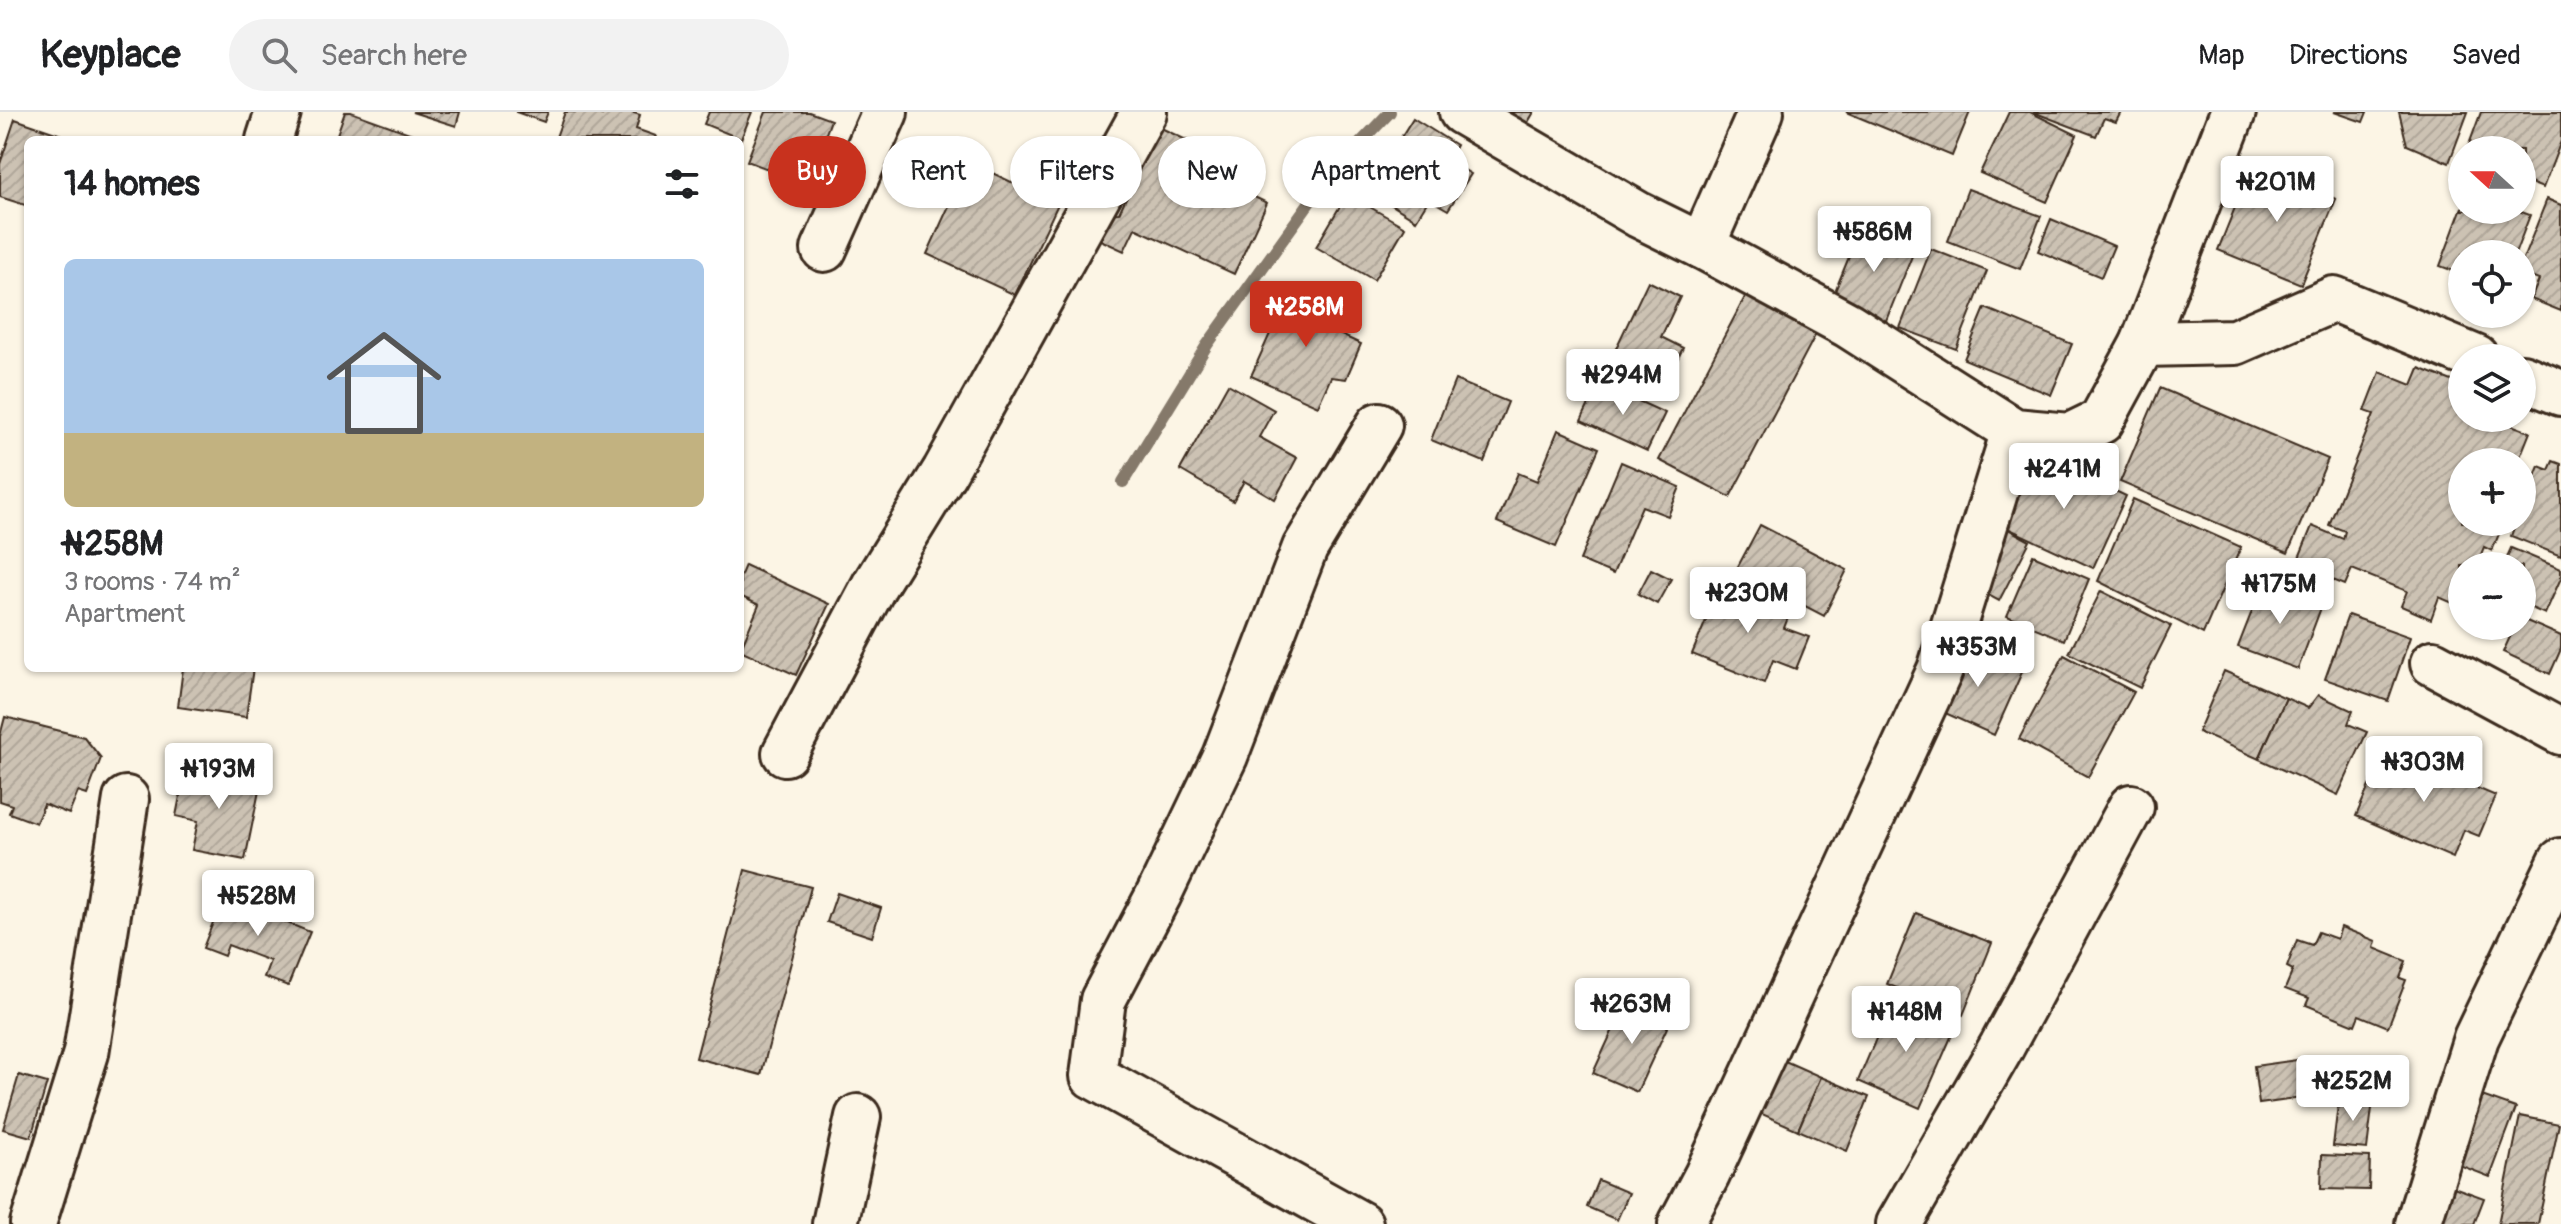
<!DOCTYPE html>
<html lang="en">
<head>
<meta charset="utf-8">
<style>
  :root { --surface:#fff; --page:#f2f2f2; --text:#202124; --muted:#757577; --line:#e0e0e0; --accent:#c8321e }
  body { margin:0; font-family:Pangolin,sans-serif; background:var(--page); color:var(--text); height:100vh; display:flex; flex-direction:column; font-size:30px; white-space:nowrap }
  * { box-sizing:border-box; margin:0 }
  p { font-size:26px; color:var(--muted) }
  .icon { flex:none; width:44px; height:44px; fill:none; stroke:currentColor; stroke-width:2; stroke-linecap:round; stroke-linejoin:round }
  .map { position:relative; flex:1; overflow:hidden }
  .details { position:absolute; left:24px; top:24px; width:720px; height:536px; display:flex; flex-direction:column; background:var(--surface); border-radius:12px; box-shadow:0 2px 6px #0004 }
  .details>* { flex:none }
  .banner { position:absolute; left:768px; top:24px; width:760px; height:72px; display:flex; gap:16px }
  .needle { width:52px; rotate:291deg }
  .controls { position:absolute; left:2448px; top:24px; display:grid; gap:16px }
  .controls a { display:grid; place-items:center; width:88px; height:88px; border-radius:50%; background:var(--surface); box-shadow:0 2px 6px #0004; font-size:40px }
  .price { position:absolute; translate:-50% -68px; padding:0 18px; border-radius:8px; background:#fff; color:#222; font-size:26px; line-height:52px; filter:drop-shadow(0 2px 4px #0008) }
  .price::after { content:''; position:absolute; left:50%; top:48px; width:24px; height:18px; margin-left:-12px; background:inherit; clip-path:polygon(0 0,100% 0,50% 100%) }
  .price.selected { background:var(--accent); color:#fff }
  ul { padding:0; list-style:none }
  li { display:grid; align-content:center; gap:16px; height:424px; padding:0 40px }
  li span { display:grid; place-items:center; height:248px; border-radius:12px; color:#555 }
  li>.icon { margin-inline-start:auto }
  span .icon { width:144px; height:144px; fill:#fffc; stroke-width:1 }
  li b { font-size:34px }
  h2 { display:flex; justify-content:space-between; align-items:center; height:96px; padding:0 40px; font-size:34px }
  .tag { padding:0 28px; border-radius:36px; background:var(--surface); box-shadow:0 2px 6px #0004; font-size:28px; line-height:72px }
  .tag.selected { background:var(--accent); color:#fff }
  header { display:flex; align-items:center; gap:48px; box-sizing:border-box; height:112px; padding:0 40px; background:var(--surface); border-bottom:2px solid var(--line) }
  header strong { font-size:38px }
  nav { display:flex; gap:44px; margin-inline-start:auto; font-size:28px }
  .search { width:560px; height:72px; background:var(--page); display:flex; align-items:center; gap:20px; box-sizing:border-box; padding:0 28px; border-radius:44px; color:var(--muted); font-size:30px }
  .map>svg:first-child { display:block }
</style>
</head>
<body>
<header>
<strong>Keyplace</strong>
<div class="search"><svg class="icon" aria-label="search" viewBox="0 0 24 24"><circle cx="10" cy="10" r="6"/><path d="M15 15l6 6"/></svg>Search here</div>
<nav><a>Map</a><a>Directions</a><a>Saved</a></nav>
</header>
<div class="map">
<svg width="2561" height="1112" viewBox="0 0 2561 1112">
  <defs>
    <pattern id="building-hatch" width="6" height="6" patternUnits="userSpaceOnUse" patternTransform="scale(2)"><rect width="6" height="6" fill="#ccc2b3"/><path d="M-1 1l2-2M0 6l6-6M5 7l2-2" fill="none" stroke="#b0a79a"/></pattern>
  </defs>
  <rect width="100%" height="100%" fill="#fcf5e5"/>
  <filter id="ink" filterUnits="userSpaceOnUse"><feTurbulence type="fractalNoise" baseFrequency=".0125" numOctaves="2"/><feDisplacementMap in="SourceGraphic" scale="16" xChannelSelector="R" yChannelSelector="G"/><feConvolveMatrix kernelMatrix="1 2 1 2 8 2 1 2 1" color-interpolation-filters="sRGB"/></filter>
  <g filter="url(#ink)">
    <g fill="none" stroke-linecap="round" stroke-linejoin="round">
      <path stroke="#85796b" stroke-width="12" d="M1123,370L1207,233L1327,66L1390,0"/>
    </g>
    <g fill="url(#building-hatch)" stroke="#3b2a1e" stroke-width="2">
      <path d="M345,0H351L426,27L335,28Z"/>
      <path d="M412,0H460L456,14Z"/>
      <path d="M516,0H548L544,10Z"/>
      <path d="M565,0H593L602,3L603,0H631L640,3L636,17L656,24L654,28H555Z"/>
      <path d="M709,0H752L741,27L704,12Z"/>
      <path d="M766,0H809L831,8L807,72L747,49Z"/>
      <path d="M1507,0H1534L1527,12Z"/>
      <path d="M1846,0H1970L1952,44Z"/>
      <path d="M2009,0H2030L2077,23L2047,90L1980,61Z"/>
      <path d="M2033,0H2121L2116,10L2104,6L2096,24Z"/>
      <path d="M2334,0H2367L2363,10Z"/>
      <path d="M2399,0H2468L2449,51L2407,33Z"/>
      <path d="M2481,0H2561V29L2543,76L2522,68V38H2467Z"/>
      <path d="M1413,6L1456,33L1448,48L1471,62L1448,98L1429,87L1416,108L1368,78Z"/>
      <path d="M15,7L76,28H28V94L0,85V52Z"/>
      <path d="M1159,15L1226,47L1217,67L1267,91L1234,162L1135,116L1124,139L1094,125V102L1119,101Z"/>
      <path d="M969,50L1058,92L1015,183L927,142Z"/>
      <path d="M2252,53L2336,87L2301,172L2218,138Z"/>
      <path d="M1968,77L2041,104L2020,157L1948,129Z"/>
      <path d="M1347,82L1405,115L1374,168L1316,135Z"/>
      <path d="M2547,87L2561,93V199L2531,187L2539,168L2522,162V150Z"/>
      <path d="M2462,95V98H2516L2530,103L2515,142H2462V162L2440,154Z"/>
      <path d="M2051,107L2114,134L2101,165L2038,139Z"/>
      <path d="M1862,113L1916,134L1885,211L1831,189Z"/>
      <path d="M1931,137L1987,159L1956,237L1900,216Z"/>
      <path d="M1648,169L1680,185L1661,225L1683,236L1661,281L1607,255Z"/>
      <path d="M1290,177L1348,202L1339,222L1361,232L1346,267L1331,265L1318,294L1251,264Z"/>
      <path d="M1746,183L1817,220L1730,385L1659,348Z"/>
      <path d="M1985,196L2072,232L2051,283L1964,247Z"/>
      <path d="M2419,256L2462,273V306H2493L2530,320L2518,350H2462V410H2504L2492,439L2484,435L2478,450L2489,454H2462V495L2439,485L2431,507L2401,494L2407,479L2352,457L2345,473L2296,453L2312,414L2343,427L2345,419L2329,413L2374,302L2365,299L2380,260L2412,273Z"/>
      <path d="M1455,268L1508,290L1484,350L1431,328Z"/>
      <path d="M1599,271L1665,301L1647,339L1581,309Z"/>
      <path d="M1228,272L1274,298L1259,325L1297,346L1275,387L1244,369L1233,389L1180,358Z"/>
      <path d="M2160,276L2328,347L2288,441L2120,370Z"/>
      <path d="M1558,318L1599,336L1556,435L1497,410L1518,361L1537,369Z"/>
      <path d="M2035,341L2126,384L2093,456L2001,413Z"/>
      <path d="M2553,349L2561,352V444L2511,424L2516,410H2522V396L2539,354L2549,358Z"/>
      <path d="M1621,350L1680,375L1668,404L1642,394L1613,462L1580,448Z"/>
      <path d="M2133,387L2241,435L2203,522L2098,469Z"/>
      <path d="M1760,413L1847,458L1824,504L1736,458Z"/>
      <path d="M2001,413L2030,429L1999,489L1970,473Z"/>
      <path d="M2511,436L2561,457V466L2545,502L2522,492V454H2503Z"/>
      <path d="M2033,443L2089,467L2064,528L2007,504Z"/>
      <path d="M745,453L829,492L796,563L740,538L759,493L740,484V465Z"/>
      <path d="M1651,457L1671,467L1657,492L1638,482Z"/>
      <path d="M1722,470L1791,498L1784,516L1809,525L1796,557L1773,548L1764,571L1692,542Z"/>
      <path d="M2263,471L2322,493L2298,557L2238,535Z"/>
      <path d="M2101,479L2171,514L2140,576L2069,541Z"/>
      <path d="M2348,503L2410,525L2388,589L2325,567Z"/>
      <path d="M2522,507L2561,524V537L2550,562L2503,540L2515,514H2522Z"/>
      <path d="M1963,531L2023,558L1994,623L1934,596Z"/>
      <path d="M2064,543L2134,580L2088,665L2019,627Z"/>
      <path d="M183,556H253L246,605L178,595Z"/>
      <path d="M2224,559L2286,586L2259,647L2198,620Z"/>
      <path d="M2318,583L2353,599L2348,612L2367,620L2338,683L2259,647L2286,586L2308,596Z"/>
      <path d="M5,605L84,625L101,646L87,683L78,680L69,702L44,692L36,711L9,701L12,693L0,689V624Z"/>
      <path d="M2385,637L2496,684L2479,724L2464,718L2453,746L2356,704Z"/>
      <path d="M186,654L261,669L245,748L192,738L198,709L176,704Z"/>
      <path d="M745,758L811,775L761,963L696,946Z"/>
      <path d="M837,781L881,796L872,825L827,810Z"/>
      <path d="M223,785L310,820L288,874L264,865L270,849L228,833L224,844L203,836Z"/>
      <path d="M1916,801L1992,831L1963,903L1887,872Z"/>
      <path d="M2341,815L2376,829L2374,836L2406,849L2400,866L2406,868L2388,915L2359,903L2355,913L2306,893L2309,886L2285,877L2293,858L2287,855L2297,828L2312,833L2318,820L2337,827Z"/>
      <path d="M1627,887L1671,907L1637,980L1593,961Z"/>
      <path d="M1892,889L1955,916L1920,996L1858,969Z"/>
      <path d="M2326,944L2330,982L2259,992L2254,954Z"/>
      <path d="M1776,945L1821,965L1798,1018L1753,998Z"/>
      <path d="M19,963L47,971L31,1025L3,1017Z"/>
      <path d="M1821,965L1869,985L1847,1039L1798,1018Z"/>
      <path d="M2479,983L2516,996L2490,1065L2454,1051Z"/>
      <path d="M2339,984L2373,988L2367,1037L2333,1034Z"/>
      <path d="M2520,1004L2559,1012L2538,1112H2498Z"/>
      <path d="M2322,1043L2370,1045L2369,1078L2321,1077Z"/>
      <path d="M1598,1068L1629,1081L1617,1108L1587,1095Z"/>
      <path d="M2448,1073L2484,1086L2474,1112H2434Z"/>
    </g>
    <g fill="none" stroke-linecap="round" stroke-linejoin="round">
      <g stroke="#3b2a1e" stroke-width="50">
        <g id="minor">
          <path d="M1462,0L1639,103L1702,134L1848,213L2014,319L2070,324L2101,309L2143,232L2233,0"/>
          <path d="M269,28L278,0"/>
          <path d="M1702,134L1761,0"/>
          <path d="M824,137L885,0"/>
          <path d="M2143,232L2235,230L2334,187L2476,246"/>
          <path d="M2522,265L2561,281"/>
          <path d="M2433,551L2561,620"/>
          <path d="M785,641L874,474L945,359L1144,0"/>
          <path d="M33,1112L86,941L126,687"/>
          <path d="M835,1112L858,1005"/>
          <path d="M1360,1112L1093,964L1103,888L1159,782L1225,644L1305,436L1379,313"/>
          <path d="M1681,1112L1707,1063L1940,558L2014,319"/>
          <path d="M1899,1112L2002,934L2131,695"/>
          <path d="M2418,1112L2476,926L2561,749"/>
        </g>
      </g>
      <use href="#minor" stroke="#fcf5e5" stroke-width="44"/>
    </g>
  </g>
</svg>
<div class="controls">
<a><svg class="needle" viewBox="-14 -14 28 28"><path d="M0-13l5 13h-10z" fill="#e53935"/><path d="M0 13l5-13h-10z" fill="#757577"/></svg></a>
<a><svg class="icon" aria-label="locate" viewBox="0 0 24 24"><circle cx="12" cy="12" r="6"/><path d="M12 2v4M12 18v4M2 12h4M18 12h4"/></svg></a>
<a><svg class="icon" aria-label="layers" viewBox="0 0 24 24"><path d="M12 4l9 5-9 5-9-5zM3 14l9 5 9-5"/></svg></a>
<a>+</a>
<a>−</a>
</div>
<b class="price" style="left:2277px;top:112px">₦201M</b>
<b class="price" style="left:1874px;top:162px">₦586M</b>
<b class="price selected" style="left:1306px;top:237px">₦258M</b>
<b class="price" style="left:1623px;top:305px">₦294M</b>
<b class="price" style="left:2064px;top:399px">₦241M</b>
<b class="price" style="left:2280px;top:514px">₦175M</b>
<b class="price" style="left:1748px;top:523px">₦230M</b>
<b class="price" style="left:1978px;top:577px">₦353M</b>
<b class="price" style="left:2424px;top:692px">₦303M</b>
<b class="price" style="left:219px;top:699px">₦193M</b>
<b class="price" style="left:258px;top:826px">₦528M</b>
<b class="price" style="left:1632px;top:934px">₦263M</b>
<b class="price" style="left:1906px;top:942px">₦148M</b>
<b class="price" style="left:2353px;top:1011px">₦252M</b>
<div class="banner">
<a class="tag selected">Buy</a>
<a class="tag">Rent</a>
<a class="tag">Filters</a>
<a class="tag">New</a>
<a class="tag">Apartment</a>
</div>
<section class="details">
<h2>14 homes<svg class="icon" aria-label="filters" viewBox="0 0 24 24"><path d="M4 7h16M4 17h16"/><circle cx="9" cy="7" r="2"/><circle cx="15" cy="17" r="2"/></svg></h2>
<ul>
<li><span style="background:linear-gradient(#a9c7e8 70%,#c2b280 0)"><svg class="icon" aria-label="home" viewBox="0 0 24 24"><path d="M3 11l9-7 9 7M6 9v11h12V9"/></svg></span><div><b>₦258M</b><p>3 rooms · 74 m²</p><p>Apartment</p></div></li>
</ul>
</section>
</div>
</body>
</html>
